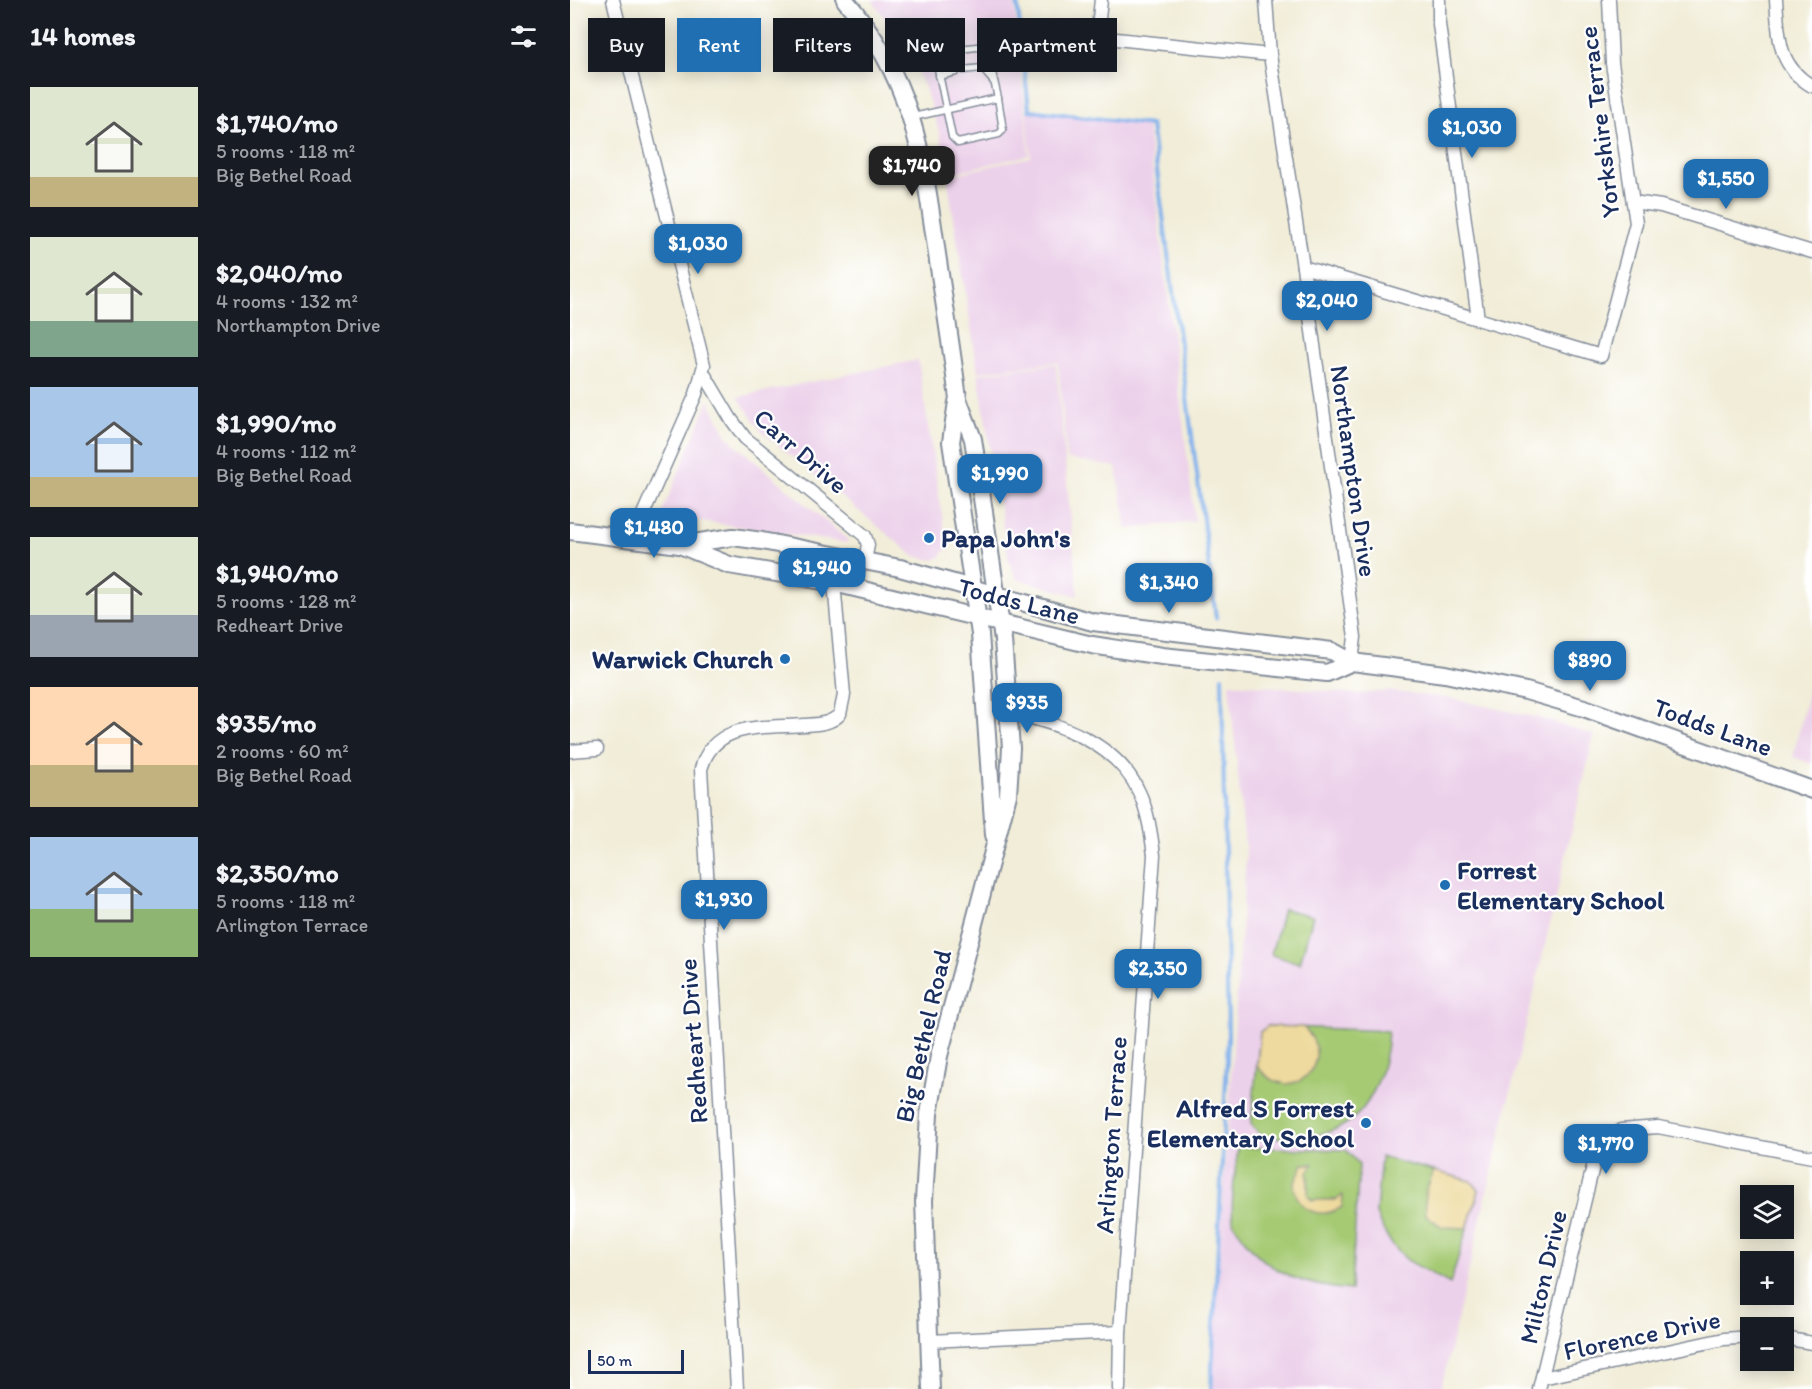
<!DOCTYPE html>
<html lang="en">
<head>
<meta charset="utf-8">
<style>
  :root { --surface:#171b24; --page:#20242c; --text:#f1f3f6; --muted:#9ea1a6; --accent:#1f6fb2 }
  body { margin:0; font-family:Itim,sans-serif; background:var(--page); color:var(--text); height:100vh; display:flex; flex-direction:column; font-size:22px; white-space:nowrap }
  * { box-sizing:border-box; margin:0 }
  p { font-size:20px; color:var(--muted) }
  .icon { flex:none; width:33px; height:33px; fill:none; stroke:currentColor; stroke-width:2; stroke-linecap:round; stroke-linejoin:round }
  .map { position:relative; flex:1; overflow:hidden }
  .panel { display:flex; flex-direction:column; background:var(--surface); width:570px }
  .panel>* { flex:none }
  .top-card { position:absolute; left:18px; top:18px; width:570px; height:54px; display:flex; gap:12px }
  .controls { position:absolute; left:1170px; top:1185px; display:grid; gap:12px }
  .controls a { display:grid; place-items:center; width:54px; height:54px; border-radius:0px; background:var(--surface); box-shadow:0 3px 15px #0003; font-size:30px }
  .scale { position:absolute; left:18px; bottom:15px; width:96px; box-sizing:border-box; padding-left:6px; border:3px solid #1b2f5e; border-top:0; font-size:16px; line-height:21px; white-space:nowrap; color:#1b2f5e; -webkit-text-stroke:4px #fff; paint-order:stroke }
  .price { position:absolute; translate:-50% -51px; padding:0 14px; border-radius:12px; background:var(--accent); color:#fff; font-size:20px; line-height:39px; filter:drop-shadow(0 2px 3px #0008) }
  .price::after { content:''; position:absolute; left:50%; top:36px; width:18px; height:14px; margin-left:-9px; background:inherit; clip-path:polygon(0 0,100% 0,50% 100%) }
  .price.active { background:#222; color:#fff }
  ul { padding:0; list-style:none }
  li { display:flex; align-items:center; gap:18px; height:150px; padding:0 30px }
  li span { display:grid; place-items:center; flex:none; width:168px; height:120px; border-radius:0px; color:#555 }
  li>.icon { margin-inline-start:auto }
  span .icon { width:72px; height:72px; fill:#fffc; stroke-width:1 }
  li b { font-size:26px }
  h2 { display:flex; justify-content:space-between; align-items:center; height:72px; padding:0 30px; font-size:26px }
  .tag { padding:0 21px; border-radius:0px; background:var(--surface); box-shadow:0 3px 15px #0003; font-size:21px; line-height:54px }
  .tag.active { background:var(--accent); color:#fff }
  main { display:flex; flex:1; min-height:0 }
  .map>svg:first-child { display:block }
</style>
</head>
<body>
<main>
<section class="panel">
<h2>14 homes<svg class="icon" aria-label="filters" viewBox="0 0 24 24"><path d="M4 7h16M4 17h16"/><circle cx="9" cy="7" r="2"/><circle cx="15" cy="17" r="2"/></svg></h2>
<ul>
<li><span style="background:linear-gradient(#dfe7d0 75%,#c2b280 0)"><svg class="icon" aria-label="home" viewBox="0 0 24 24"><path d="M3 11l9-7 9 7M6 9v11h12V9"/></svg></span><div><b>$1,740/mo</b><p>5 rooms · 118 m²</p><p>Big Bethel Road</p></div></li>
<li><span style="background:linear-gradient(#dfe7d0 70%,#7fa58c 0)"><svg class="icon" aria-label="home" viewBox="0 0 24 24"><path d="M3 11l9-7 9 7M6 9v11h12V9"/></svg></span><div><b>$2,040/mo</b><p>4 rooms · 132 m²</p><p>Northampton Drive</p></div></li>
<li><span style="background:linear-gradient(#a9c7e8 75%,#c2b280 0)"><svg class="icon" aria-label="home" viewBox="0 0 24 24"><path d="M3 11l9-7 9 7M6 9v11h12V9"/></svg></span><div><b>$1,990/mo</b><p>4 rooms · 112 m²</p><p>Big Bethel Road</p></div></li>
<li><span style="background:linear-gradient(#dfe7d0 65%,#9aa5b1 0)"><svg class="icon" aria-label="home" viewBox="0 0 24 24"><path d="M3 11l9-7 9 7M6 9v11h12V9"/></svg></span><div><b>$1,940/mo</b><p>5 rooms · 128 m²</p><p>Redheart Drive</p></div></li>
<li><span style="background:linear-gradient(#ffd9b3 65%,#c2b280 0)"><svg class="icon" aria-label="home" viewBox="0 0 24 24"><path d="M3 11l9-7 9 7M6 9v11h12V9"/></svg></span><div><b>$935/mo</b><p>2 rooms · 60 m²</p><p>Big Bethel Road</p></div></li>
<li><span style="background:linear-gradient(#a9c7e8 60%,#8fb573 0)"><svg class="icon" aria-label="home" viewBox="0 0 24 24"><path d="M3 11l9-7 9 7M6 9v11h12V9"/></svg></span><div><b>$2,350/mo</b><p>5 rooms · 118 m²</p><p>Arlington Terrace</p></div></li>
</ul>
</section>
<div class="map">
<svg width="1242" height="1389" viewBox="0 0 1242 1389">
  <rect width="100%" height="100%" fill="#fff"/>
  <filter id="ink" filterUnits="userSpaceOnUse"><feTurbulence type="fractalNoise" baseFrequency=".0167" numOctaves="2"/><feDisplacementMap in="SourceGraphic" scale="12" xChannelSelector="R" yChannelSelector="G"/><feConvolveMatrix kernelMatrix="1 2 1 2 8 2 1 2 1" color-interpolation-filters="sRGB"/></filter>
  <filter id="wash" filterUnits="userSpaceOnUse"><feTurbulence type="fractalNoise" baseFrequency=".008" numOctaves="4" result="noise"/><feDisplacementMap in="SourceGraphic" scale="24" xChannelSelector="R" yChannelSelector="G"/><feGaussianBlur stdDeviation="1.35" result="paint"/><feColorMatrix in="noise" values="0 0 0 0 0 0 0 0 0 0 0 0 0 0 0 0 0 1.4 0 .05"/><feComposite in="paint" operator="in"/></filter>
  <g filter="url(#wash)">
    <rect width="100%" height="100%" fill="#f1edd8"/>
    <g fill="#ecd1ea">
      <path d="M302,0H444L459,155L377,174L370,135L355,88L337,50Z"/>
      <path d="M458,110L577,126L625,521L557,529L546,467L497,459L488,362L408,372L377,176L461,157L456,114Z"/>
      <path d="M348,360L377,548L370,557L364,560L344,556L191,431L168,397Z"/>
      <path d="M486,364L495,460L508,596L447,579L439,562L408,374Z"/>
      <path d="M139,400L157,436L168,447L278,540L277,543L91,515Z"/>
      <path d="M1242,675V764L1223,757Z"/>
      <path d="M659,683L788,694L818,691L884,699L969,718L1024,735L871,1389H640L676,856Z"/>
    </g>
    <g fill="#a6ca73" stroke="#607c68" stroke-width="1.5">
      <path d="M713,909L743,916L730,963L701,955Z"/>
      <path d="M698,1026L818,1031C816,1067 803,1114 766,1129C744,1139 717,1137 693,1138L681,1124L690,1032Z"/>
      <path d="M668,1147L776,1150L789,1164L781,1290C738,1286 698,1275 673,1237C670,1232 664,1227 663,1221C660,1201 666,1168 668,1147Z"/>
      <path d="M811,1157L901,1181L909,1190L880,1284L837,1260L821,1243L810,1224L806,1213Z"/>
    </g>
    <g fill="#eeda9e" stroke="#84847e" stroke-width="1.5">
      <path d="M698,1026L733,1027C770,1060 721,1111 687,1066L690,1032Z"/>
      <path d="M733,1164H743L738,1172V1196L742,1200H766L773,1195L772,1207C751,1220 727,1212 724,1185Z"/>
      <path d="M864,1171L901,1181L909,1190L897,1228L872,1227L856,1215L855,1193Z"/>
    </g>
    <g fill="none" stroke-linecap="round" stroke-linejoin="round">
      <g stroke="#81b1ec" stroke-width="4">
        <path d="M447,0L459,110L581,125L646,618"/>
        <path d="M641,1389L658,1038L652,677"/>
      </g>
    </g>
  </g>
  <g filter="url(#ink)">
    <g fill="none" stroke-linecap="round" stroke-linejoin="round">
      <g stroke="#868e9b" stroke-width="9">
        <g id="lane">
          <path d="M389,49L416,46L428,98"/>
          <path d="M393,70L412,68L424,82"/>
          <path d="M369,76L386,72"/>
          <path d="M343,117L428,98L433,130L429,134L388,143L382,137L366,59L372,52L381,50"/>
        </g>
      </g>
      <g stroke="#868e9b" stroke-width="15">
        <g id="street">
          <path d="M43,0L134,365L126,394L62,539"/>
          <path d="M531,0L527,37L700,55"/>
          <path d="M696,0L700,55L733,267L785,637L782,662"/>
          <path d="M869,0V24L908,319"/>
          <path d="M1206,0C1209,36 1207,66 1242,86"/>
          <path d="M1063,202L1091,206L1242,252"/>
          <path d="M733,267L1031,356L1066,223L1042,63L1039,0"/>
          <path d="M133,372L161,419L175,438L295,536L298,545L295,560"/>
          <path d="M439,713C487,722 547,743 569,792C578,811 581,833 584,855L550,1332L549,1389"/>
          <path d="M0,751L27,749"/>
          <path d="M1214,1338L1242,1343"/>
          <path d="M359,1341L550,1332"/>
          <path d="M972,1378L1154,1339L1180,1337"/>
          <path d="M167,1389L131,769C144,721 194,728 235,725C248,724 261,724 270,714L274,695L264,583"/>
          <path d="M969,1389L1027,1150L1051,1130L1088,1127L1242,1157"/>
        </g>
      </g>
      <g stroke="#868e9b" stroke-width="20">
        <g id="secondary">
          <path d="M275,0C343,78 353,156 367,254C374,302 382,350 388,399L403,439L409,478L433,640L441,748L438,795L369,1056L359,1114L354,1201L361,1389"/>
          <path d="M387,402L381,442L410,634L424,835"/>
          <path d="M0,531L110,545L159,565L264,583L522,645L592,656L757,673L782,662"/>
          <path d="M110,545L163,537L192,541L330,568L523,622L762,651L782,662L875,674L956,691L1014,708L1242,790"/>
        </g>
      </g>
      <use href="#lane" stroke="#fff" stroke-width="6"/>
      <use href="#street" stroke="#fff" stroke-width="12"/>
      <use href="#secondary" stroke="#fff" stroke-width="16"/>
    </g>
  </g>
  <g fill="#1f6fb2" stroke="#fff" stroke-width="2">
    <circle cx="359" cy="538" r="6"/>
    <circle cx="215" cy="659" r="6"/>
    <circle cx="875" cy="885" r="6"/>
    <circle cx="796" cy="1123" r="6"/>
  </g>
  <g text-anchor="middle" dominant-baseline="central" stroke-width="4.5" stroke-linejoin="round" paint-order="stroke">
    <g font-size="26" fill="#1b2f5e" stroke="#fff">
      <text transform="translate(1029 122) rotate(-97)">Yorkshire Terrace</text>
      <text transform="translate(231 451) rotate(41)">Carr Drive</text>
      <text transform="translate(784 471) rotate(82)">Northampton Drive</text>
      <text transform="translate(449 601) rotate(14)">Todds Lane</text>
      <text transform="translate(1143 727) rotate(20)">Todds Lane</text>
      <text transform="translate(353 1036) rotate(-77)">Big Bethel Road</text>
      <text transform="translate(123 1041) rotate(-94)">Redheart Drive</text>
      <text transform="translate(541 1135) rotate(-86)">Arlington Terrace</text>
      <text transform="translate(973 1277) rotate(-77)">Milton Drive</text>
      <text transform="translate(1072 1335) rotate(-12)">Florence Drive</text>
    </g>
    <g font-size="26" font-weight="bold" fill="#1b2f5e" stroke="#fff" text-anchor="start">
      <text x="371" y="538">Papa John's</text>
      <text x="203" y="659" text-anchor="end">Warwick Church</text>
      <text x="887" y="870">Forrest<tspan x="887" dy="30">Elementary School</tspan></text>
      <text x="784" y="1108" text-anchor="end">Alfred S Forrest<tspan x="784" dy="30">Elementary School</tspan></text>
    </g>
  </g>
</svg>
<div class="controls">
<a><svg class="icon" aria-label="layers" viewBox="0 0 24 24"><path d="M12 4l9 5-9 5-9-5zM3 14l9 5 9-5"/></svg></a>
<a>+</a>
<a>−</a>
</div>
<div class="scale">50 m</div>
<b class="price" style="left:902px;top:159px">$1,030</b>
<b class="price active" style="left:342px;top:197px">$1,740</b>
<b class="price" style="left:1156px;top:210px">$1,550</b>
<b class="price" style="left:128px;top:275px">$1,030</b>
<b class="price" style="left:757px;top:332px">$2,040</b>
<b class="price" style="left:430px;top:505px">$1,990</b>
<b class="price" style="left:84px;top:559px">$1,480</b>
<b class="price" style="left:252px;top:599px">$1,940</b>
<b class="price" style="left:599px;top:614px">$1,340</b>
<b class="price" style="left:1020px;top:692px">$890</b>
<b class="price" style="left:457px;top:734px">$935</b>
<b class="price" style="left:154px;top:931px">$1,930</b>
<b class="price" style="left:588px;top:1000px">$2,350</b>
<b class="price" style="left:1036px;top:1175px">$1,770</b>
<div class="top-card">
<a class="tag">Buy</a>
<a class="tag active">Rent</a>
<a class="tag">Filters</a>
<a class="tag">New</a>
<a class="tag">Apartment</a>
</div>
</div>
</main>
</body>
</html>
